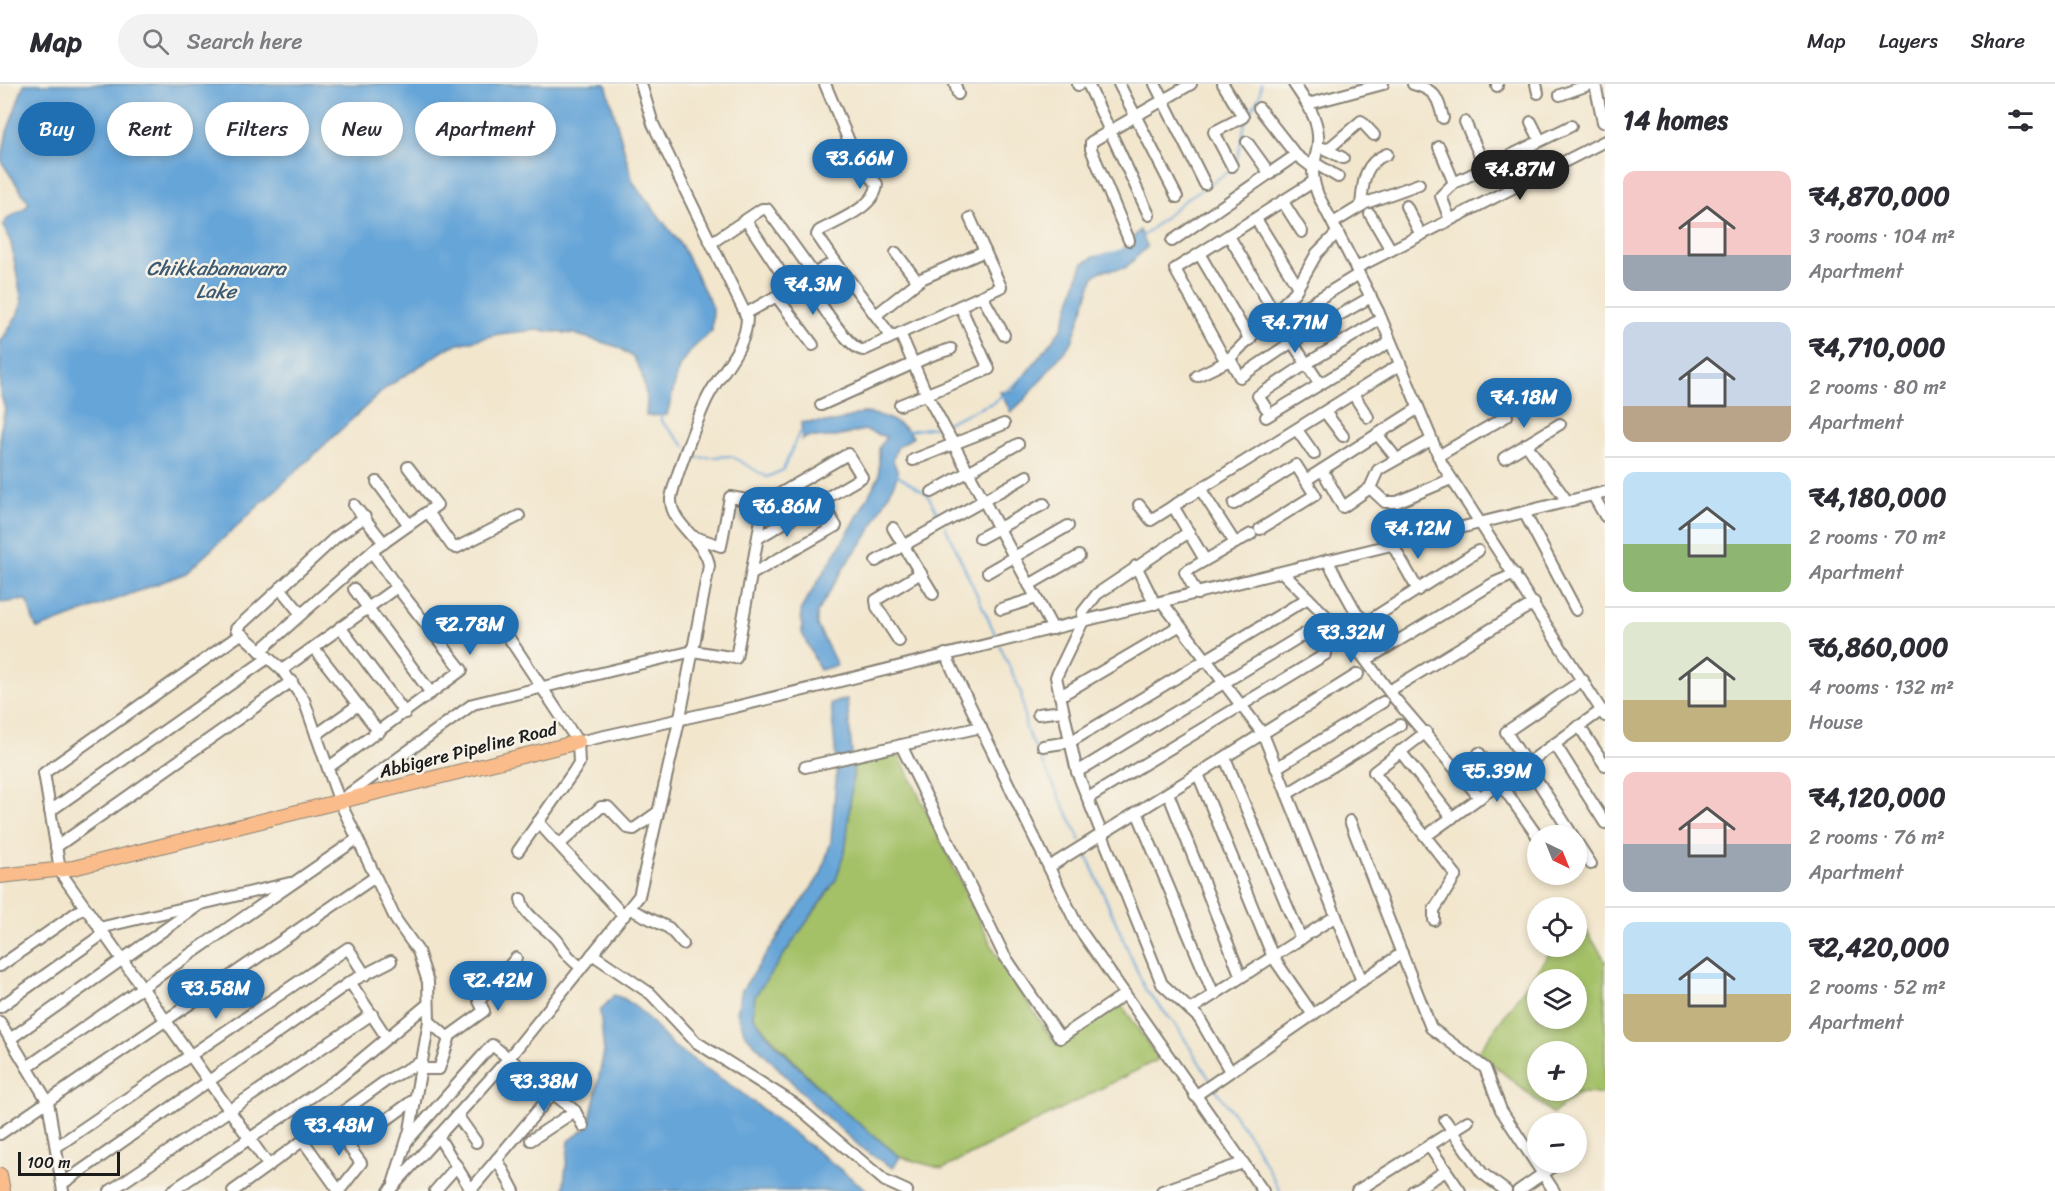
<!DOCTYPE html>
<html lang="en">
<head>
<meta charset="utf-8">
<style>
  :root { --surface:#fff; --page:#f2f2f3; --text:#2b2b33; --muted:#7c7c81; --line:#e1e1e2; --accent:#1f6fb2 }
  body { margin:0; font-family:Sriracha,sans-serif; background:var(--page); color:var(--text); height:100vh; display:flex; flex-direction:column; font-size:22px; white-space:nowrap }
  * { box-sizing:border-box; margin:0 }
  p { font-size:20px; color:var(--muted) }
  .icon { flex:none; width:33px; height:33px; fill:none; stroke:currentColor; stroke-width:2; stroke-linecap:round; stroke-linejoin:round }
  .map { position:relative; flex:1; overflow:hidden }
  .panel { display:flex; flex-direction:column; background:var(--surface); width:450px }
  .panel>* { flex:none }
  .top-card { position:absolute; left:18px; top:18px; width:570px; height:54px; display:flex; gap:12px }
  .needle { width:39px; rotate:137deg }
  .buttons { position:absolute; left:1527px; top:741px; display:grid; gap:12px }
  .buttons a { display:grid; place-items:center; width:60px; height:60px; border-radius:50%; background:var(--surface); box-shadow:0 3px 9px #0003; font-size:30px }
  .scale { position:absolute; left:18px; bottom:15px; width:102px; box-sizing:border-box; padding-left:6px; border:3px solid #1c1c1c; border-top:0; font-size:16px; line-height:21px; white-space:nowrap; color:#1c1c1c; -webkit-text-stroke:4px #f7f3e8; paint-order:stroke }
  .price { position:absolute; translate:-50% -51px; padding:0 14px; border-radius:21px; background:var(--accent); color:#fff; font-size:20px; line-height:39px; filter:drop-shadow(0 2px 3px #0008) }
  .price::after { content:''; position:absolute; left:50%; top:36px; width:18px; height:14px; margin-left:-9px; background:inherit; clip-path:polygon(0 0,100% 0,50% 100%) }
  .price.active { background:#222; color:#fff }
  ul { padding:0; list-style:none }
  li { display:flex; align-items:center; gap:18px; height:150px; padding:0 18px }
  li+li { border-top:2px solid var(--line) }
  li span { display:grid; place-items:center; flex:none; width:168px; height:120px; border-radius:12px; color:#555 }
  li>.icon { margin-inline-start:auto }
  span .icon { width:72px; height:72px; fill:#fffc; stroke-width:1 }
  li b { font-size:26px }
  h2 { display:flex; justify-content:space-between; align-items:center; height:72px; padding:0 18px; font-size:26px }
  .chip { padding:0 21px; border-radius:27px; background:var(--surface); box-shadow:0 3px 9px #0003; font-size:21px; line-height:54px }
  .chip.active { background:var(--accent); color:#fff }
  header { display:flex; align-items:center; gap:36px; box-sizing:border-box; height:84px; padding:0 30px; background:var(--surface); border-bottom:2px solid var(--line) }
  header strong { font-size:28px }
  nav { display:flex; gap:33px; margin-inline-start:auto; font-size:21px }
  .search { width:420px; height:54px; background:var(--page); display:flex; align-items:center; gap:15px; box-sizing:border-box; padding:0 21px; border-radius:33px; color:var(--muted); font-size:22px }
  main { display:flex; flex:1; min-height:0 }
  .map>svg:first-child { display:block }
</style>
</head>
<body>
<header>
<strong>Map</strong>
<div class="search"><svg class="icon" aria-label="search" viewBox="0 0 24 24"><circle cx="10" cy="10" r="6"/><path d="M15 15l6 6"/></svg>Search here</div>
<nav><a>Map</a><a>Layers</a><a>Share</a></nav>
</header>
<main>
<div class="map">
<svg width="1605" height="1107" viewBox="0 0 1605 1107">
  <rect width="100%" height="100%" fill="#f7f3e8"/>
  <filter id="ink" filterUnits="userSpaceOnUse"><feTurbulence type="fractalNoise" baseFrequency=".0167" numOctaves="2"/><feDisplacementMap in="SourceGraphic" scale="12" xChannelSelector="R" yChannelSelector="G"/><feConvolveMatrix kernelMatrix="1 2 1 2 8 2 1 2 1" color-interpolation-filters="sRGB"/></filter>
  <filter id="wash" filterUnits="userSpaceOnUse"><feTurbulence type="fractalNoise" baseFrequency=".008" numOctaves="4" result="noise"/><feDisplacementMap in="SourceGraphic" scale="24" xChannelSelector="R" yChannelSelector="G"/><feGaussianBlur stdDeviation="1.35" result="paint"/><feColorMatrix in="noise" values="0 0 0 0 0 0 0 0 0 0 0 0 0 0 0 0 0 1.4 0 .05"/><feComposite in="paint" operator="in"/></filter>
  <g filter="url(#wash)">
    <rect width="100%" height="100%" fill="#f2e6cd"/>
    <g fill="#a4c168" stroke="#606e42" stroke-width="1.5" fill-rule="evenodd">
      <path d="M899,671L996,870L1056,961L1121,920L1159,975L943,1085L900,1073L835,1020L754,935L752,922L755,912L836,796L846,762L854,679Z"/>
      <path d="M1577,840L1586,846L1605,876V1010L1578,1009L1553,1030L1478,968L1554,863L1576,862ZM1538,896H1576V934H1538ZM1538,968H1576V1006H1538Z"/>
    </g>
    <g fill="#66a5d8" stroke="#41607a" stroke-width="1.5">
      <path d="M24,0H606L633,98L681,161L713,224L712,247L693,264L679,283L667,331L646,332L647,315L642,291L634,274L618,263L574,250L537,246L499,250L451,262L387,303L186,489L38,545C30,537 33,524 25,516L0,519V349L5,325L0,308V259L17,232L22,218L11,159L3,142C7,129 23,130 29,119L1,77L7,48Z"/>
      <path d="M1140,146L1147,163L1125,184L1101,187L1094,192L1072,258L1025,315L1011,328L1000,308L1012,307L1062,244L1082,180L1093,173L1121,167Z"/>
      <path d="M862,329C878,328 905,340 913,353L897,364L893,376L898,389L894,400L867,452L846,480L817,529V541L837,581L820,586L802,549L801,525L851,444L879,392V364L886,353L864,346L836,353H807L802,356L801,338H834Z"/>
      <path d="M847,615L852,671L836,675L831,619Z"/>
      <path d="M854,679L846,762L836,796L755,912L753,931L767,951L835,1020L900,1073L893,1084L865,1067L821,1028L745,950L737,927L742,906L821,790L831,757L837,683Z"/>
      <path d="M614,911L625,915L644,930L672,961L739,1007L868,1107H563L569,1057L589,1042L604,968L600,927Z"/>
    </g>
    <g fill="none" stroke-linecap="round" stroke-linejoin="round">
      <g stroke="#66a5d8" stroke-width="2">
        <path d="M1236,80L1245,39L1260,11L1261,0"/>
        <path d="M1142,153L1185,116L1233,85"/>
        <path d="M1097,173L1123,166"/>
        <path d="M661,329V337L685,362"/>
        <path d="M946,339L994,318L1025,291"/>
        <path d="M908,347L936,343"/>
        <path d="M689,366L696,374L731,372L767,393L783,386L799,349H804"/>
        <path d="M897,391L927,410L942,437"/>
        <path d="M945,442L997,554"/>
        <path d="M1000,562L1021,608L1026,645L1081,757"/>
        <path d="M1084,765L1145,905L1178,944L1210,996"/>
        <path d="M1214,1003L1253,1057L1280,1107"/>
      </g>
    </g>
  </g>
  <g filter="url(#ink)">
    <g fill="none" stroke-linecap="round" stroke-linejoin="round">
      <g stroke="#878174" stroke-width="14">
        <g id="minor">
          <path d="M825,0L859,81L877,100C876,123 837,137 819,147L817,151L835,177"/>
          <path d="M955,0L958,10"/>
          <path d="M1088,0L1149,131"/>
          <path d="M1119,0L1177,113"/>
          <path d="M1155,0L1205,100"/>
          <path d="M1223,0L1243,33L1214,48L1232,82"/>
          <path d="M1294,0C1304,15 1317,32 1318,51C1320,77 1306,79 1318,111L1378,227L1442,380L1605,632"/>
          <path d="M1413,0C1435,6 1438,13 1443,34"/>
          <path d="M1497,0V2"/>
          <path d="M1536,0L1538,9"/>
          <path d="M1595,0L1603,38"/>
          <path d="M1078,1L1080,0"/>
          <path d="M1560,11L1591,0"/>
          <path d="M1308,20L1383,0"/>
          <path d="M1259,24L1296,71L1312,83"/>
          <path d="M1465,38L1485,83"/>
          <path d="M1531,38L1540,56"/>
          <path d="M1247,58L1270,90"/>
          <path d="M1439,63L1454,99"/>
          <path d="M1323,64L1343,74"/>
          <path d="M1327,66L1361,37L1374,51"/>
          <path d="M1313,78L1338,93"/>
          <path d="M1313,98L1175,185L1226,278L1295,208L1317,169L1338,148"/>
          <path d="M1283,118L1302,148"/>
          <path d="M1361,122C1363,100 1363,79 1387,70"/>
          <path d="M1406,122L1421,151"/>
          <path d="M1370,130L1391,166"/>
          <path d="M1256,135L1298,203"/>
          <path d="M746,136L791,204"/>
          <path d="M1450,136L1441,112L1454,99L1571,42"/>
          <path d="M1333,139L1366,119L1419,100"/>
          <path d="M1229,152L1292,258L1371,213"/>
          <path d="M1129,156L1091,65V58L1191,0"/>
          <path d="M1172,157L1296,71"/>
          <path d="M711,159L762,125H767L814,190"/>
          <path d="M896,169L918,198"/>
          <path d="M1200,171L1250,256"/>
          <path d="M1356,184L1605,57"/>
          <path d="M808,194L835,177L891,252"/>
          <path d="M982,212L1004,251"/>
          <path d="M777,213L813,261"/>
          <path d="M745,230L805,196C814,210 850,268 864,266L1001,203L970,134"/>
          <path d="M876,231L921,195L985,167"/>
          <path d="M1281,238L1359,190"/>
          <path d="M900,249L927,311L1053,545"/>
          <path d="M1230,275L1240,293L1292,258L1320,300"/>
          <path d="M1197,292L1226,278"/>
          <path d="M1353,310L1368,333"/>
          <path d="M821,321L932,271L951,265"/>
          <path d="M900,321L989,285L960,222"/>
          <path d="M1266,324L1258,312L1306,280L1381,235"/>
          <path d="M1325,328L1343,352"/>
          <path d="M1266,333L1390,258"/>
          <path d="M1297,346L1314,370"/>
          <path d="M1377,350L1393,370"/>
          <path d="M1526,360L1567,417"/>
          <path d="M1438,372L1507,332"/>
          <path d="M1504,374L1560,340"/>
          <path d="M913,376L1004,340"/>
          <path d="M1322,386L1343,423L1370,404L1378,386L1431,356"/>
          <path d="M1306,396L1417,325"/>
          <path d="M377,398L409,441"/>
          <path d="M1370,404L1385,418H1397L1451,395"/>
          <path d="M1201,406L1235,459"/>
          <path d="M932,408L1018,360"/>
          <path d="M1593,411L1605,432"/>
          <path d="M1234,420L1296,381L1315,411L1260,445"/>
          <path d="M354,421L384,459"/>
          <path d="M1139,421L1151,436L1399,281"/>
          <path d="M1173,422L1205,476"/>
          <path d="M428,428L452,462L456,464L519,432"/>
          <path d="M1524,428L1576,526"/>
          <path d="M365,433L336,453L236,545L282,586L304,616L339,716L396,836L418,867L428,898L429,937L410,1046L394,1097"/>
          <path d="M893,444L933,510"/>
          <path d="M1189,448L1097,510L1083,528L1082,539L1056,593L1077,688L1329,535L1282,488"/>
          <path d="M758,454L862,393L848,370L764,419"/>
          <path d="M980,454L1044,420"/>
          <path d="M1392,460L1418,506"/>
          <path d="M1327,476L1357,530L1365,536H1370L1478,467"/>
          <path d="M876,477L1027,392"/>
          <path d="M1136,482L1155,520"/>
          <path d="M988,488L1068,442"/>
          <path d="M752,490L836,442L821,417"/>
          <path d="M1029,501L1079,472"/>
          <path d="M280,504L301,530"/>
          <path d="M354,505L431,609"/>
          <path d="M1197,510L1185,488L1251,450"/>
          <path d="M1162,518L1263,650L1362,897"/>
          <path d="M1001,525L1036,514"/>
          <path d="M1329,535L1352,558L1391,610L1480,714"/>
          <path d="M340,543L405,629"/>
          <path d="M507,551L578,658L579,679L574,687L518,767"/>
          <path d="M899,557L877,523L876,516L921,489"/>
          <path d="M314,564L379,648"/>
          <path d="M260,567L375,465L437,421L408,383"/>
          <path d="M945,570L1078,843L1263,1107"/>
          <path d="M1366,576L1494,499L1515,490"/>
          <path d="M282,586L397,503L372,468"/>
          <path d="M1389,607L1534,519"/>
          <path d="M1060,612L1179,542"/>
          <path d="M1038,630L1063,627"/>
          <path d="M1579,642L1605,681"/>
          <path d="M1426,648L1374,688L1456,791L1434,826V836"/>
          <path d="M316,651L358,621"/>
          <path d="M578,658L735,623L1605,408"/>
          <path d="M1555,660L1605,739"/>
          <path d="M901,661L1004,871L1060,954L1125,910"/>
          <path d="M1043,662L1070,658L1308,514"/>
          <path d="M1400,667L1452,734"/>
          <path d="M1479,669L1538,753"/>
          <path d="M1225,674L1301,855"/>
          <path d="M329,683L462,586L397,503"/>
          <path d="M805,683L981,643"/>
          <path d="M1276,684L1383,618"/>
          <path d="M1077,688L1162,900L1199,934L1230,987"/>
          <path d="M1198,690L1273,873L1313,931"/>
          <path d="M1168,709L1241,893"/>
          <path d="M1287,710L1400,641"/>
          <path d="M1088,714L1326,570"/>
          <path d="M342,715L473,620L693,567L736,574L764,419L730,413L721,462L692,452"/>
          <path d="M50,727L268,574"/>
          <path d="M1137,728L1214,911"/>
          <path d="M1350,737L1431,944L1485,984L1501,1026L1554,1107"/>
          <path d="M538,738L624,832"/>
          <path d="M1426,752L1602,626"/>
          <path d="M1573,752L1506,648L1583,596"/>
          <path d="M1576,757L1591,780"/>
          <path d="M560,760L601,723H608L628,744L634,745L658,728"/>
          <path d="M56,763L292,597"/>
          <path d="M1049,783L1358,590"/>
          <path d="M58,785L269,1082"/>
          <path d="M60,786L44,689L241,550"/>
          <path d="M521,815C524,835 549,843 559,859C566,870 571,876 582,884"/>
          <path d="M630,825L669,844L683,860"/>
          <path d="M99,844L290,799"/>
          <path d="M592,870L651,910L696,958L793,1019L885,1097L907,1107"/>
          <path d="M0,882L83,824"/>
          <path d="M350,898L387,954"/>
          <path d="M0,923L103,850"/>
          <path d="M1190,926L1336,832"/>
          <path d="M0,938L48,1018L63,1107"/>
          <path d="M448,953L484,927L479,917L516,874"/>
          <path d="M10,955L202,819"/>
          <path d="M27,983L357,755"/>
          <path d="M419,985H439L449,955L429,937"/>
          <path d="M1195,1012L1402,869"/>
          <path d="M457,1031L476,1058"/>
          <path d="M1445,1036L1482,1089L1506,1107"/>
          <path d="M331,1038L361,1079L339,1107"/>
          <path d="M0,1050L375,793"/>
          <path d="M367,1050L415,1015"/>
          <path d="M438,1052L471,1106"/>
          <path d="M531,1056L575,1027"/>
          <path d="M407,1057L492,961L575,1027L583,1042"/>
          <path d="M304,1058L339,1107"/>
          <path d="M1429,1062L1460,1107"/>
          <path d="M56,1063L348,864L365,891"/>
          <path d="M497,1075L514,1107"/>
          <path d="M62,1100L350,898L391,877"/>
          <path d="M110,1107L372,930"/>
          <path d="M172,1107L339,994L428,920"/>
          <path d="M233,1107L387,996L421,978"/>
          <path d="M389,1107L508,975L639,812L680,633L709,482C707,457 670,441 671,415C672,402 701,325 709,311C722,286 747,263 747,233L653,40L641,0"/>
          <path d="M435,1107L457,1082"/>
          <path d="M470,1107L552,1010"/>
          <path d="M1162,1107L1243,1079"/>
          <path d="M1357,1107L1468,1037"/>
          <path d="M1413,1107L1446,1087"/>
          <path d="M1518,1107L1560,1078"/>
        </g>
      </g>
      <g stroke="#878174" stroke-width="16">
        <g id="major">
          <path d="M0,792L73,784L578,658"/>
          <path d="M0,1091L3,1107"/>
        </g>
      </g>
      <use href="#minor" stroke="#fff" stroke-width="10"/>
      <use href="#major" stroke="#f9bc8a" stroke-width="14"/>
    </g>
  </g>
  <g text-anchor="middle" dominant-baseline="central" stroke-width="5" stroke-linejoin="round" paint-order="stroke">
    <g font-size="18" fill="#1c1c1c" stroke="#f7f3e8">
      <text transform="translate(468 666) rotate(-14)">Abbigere Pipeline Road</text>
    </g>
    <g font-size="20" font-style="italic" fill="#3d5a71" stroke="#f7f3e8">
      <text x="216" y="184">Chikkabanavara<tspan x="216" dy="23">Lake</tspan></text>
    </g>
  </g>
</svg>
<div class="buttons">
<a><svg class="needle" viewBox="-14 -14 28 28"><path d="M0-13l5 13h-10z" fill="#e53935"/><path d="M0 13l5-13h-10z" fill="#7c7c81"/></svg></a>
<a><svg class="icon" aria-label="locate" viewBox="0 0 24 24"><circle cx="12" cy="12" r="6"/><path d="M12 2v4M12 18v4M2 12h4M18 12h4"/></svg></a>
<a><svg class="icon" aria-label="layers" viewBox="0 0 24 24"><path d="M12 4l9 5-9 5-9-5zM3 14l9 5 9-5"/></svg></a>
<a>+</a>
<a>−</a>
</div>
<div class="scale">100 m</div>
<b class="price" style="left:860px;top:106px">₹3.66M</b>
<b class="price active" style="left:1520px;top:117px">₹4.87M</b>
<b class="price" style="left:813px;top:232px">₹4.3M</b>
<b class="price" style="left:1295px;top:270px">₹4.71M</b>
<b class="price" style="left:1524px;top:345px">₹4.18M</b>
<b class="price" style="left:787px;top:454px">₹6.86M</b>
<b class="price" style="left:1418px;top:476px">₹4.12M</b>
<b class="price" style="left:470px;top:572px">₹2.78M</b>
<b class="price" style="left:1351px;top:580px">₹3.32M</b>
<b class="price" style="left:1497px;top:719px">₹5.39M</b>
<b class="price" style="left:498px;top:928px">₹2.42M</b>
<b class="price" style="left:216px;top:936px">₹3.58M</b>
<b class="price" style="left:544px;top:1029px">₹3.38M</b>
<b class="price" style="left:339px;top:1073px">₹3.48M</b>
<div class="top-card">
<a class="chip active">Buy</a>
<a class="chip">Rent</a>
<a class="chip">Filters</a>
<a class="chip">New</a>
<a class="chip">Apartment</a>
</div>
</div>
<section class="panel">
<h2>14 homes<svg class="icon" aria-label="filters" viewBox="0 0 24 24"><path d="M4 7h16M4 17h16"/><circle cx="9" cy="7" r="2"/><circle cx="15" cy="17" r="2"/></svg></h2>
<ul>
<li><span style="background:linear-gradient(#f6c9c9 70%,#9aa5b1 0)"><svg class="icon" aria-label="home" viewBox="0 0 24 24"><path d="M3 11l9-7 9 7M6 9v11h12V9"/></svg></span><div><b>₹4,870,000</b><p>3 rooms · 104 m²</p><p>Apartment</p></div></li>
<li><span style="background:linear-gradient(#c9d6e8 70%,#b9a48a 0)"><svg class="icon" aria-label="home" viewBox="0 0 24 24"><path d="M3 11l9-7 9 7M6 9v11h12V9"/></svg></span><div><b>₹4,710,000</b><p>2 rooms · 80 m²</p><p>Apartment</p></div></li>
<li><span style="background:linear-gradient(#bfe0f5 60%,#8fb573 0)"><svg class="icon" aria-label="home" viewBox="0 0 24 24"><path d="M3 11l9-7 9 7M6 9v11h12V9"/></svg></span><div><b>₹4,180,000</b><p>2 rooms · 70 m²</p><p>Apartment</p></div></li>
<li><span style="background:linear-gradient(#dfe7d0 65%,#c2b280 0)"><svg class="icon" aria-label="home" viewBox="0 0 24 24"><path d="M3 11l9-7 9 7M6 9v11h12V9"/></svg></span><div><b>₹6,860,000</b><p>4 rooms · 132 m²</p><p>House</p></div></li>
<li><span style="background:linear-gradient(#f6c9c9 60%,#9aa5b1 0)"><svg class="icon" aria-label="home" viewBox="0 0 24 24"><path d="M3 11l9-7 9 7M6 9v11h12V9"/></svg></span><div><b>₹4,120,000</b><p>2 rooms · 76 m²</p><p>Apartment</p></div></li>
<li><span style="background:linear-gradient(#bfe0f5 60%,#c2b280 0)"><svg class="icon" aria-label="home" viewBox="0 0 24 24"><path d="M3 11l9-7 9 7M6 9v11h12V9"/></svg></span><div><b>₹2,420,000</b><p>2 rooms · 52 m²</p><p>Apartment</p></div></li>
</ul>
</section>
</main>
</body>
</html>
